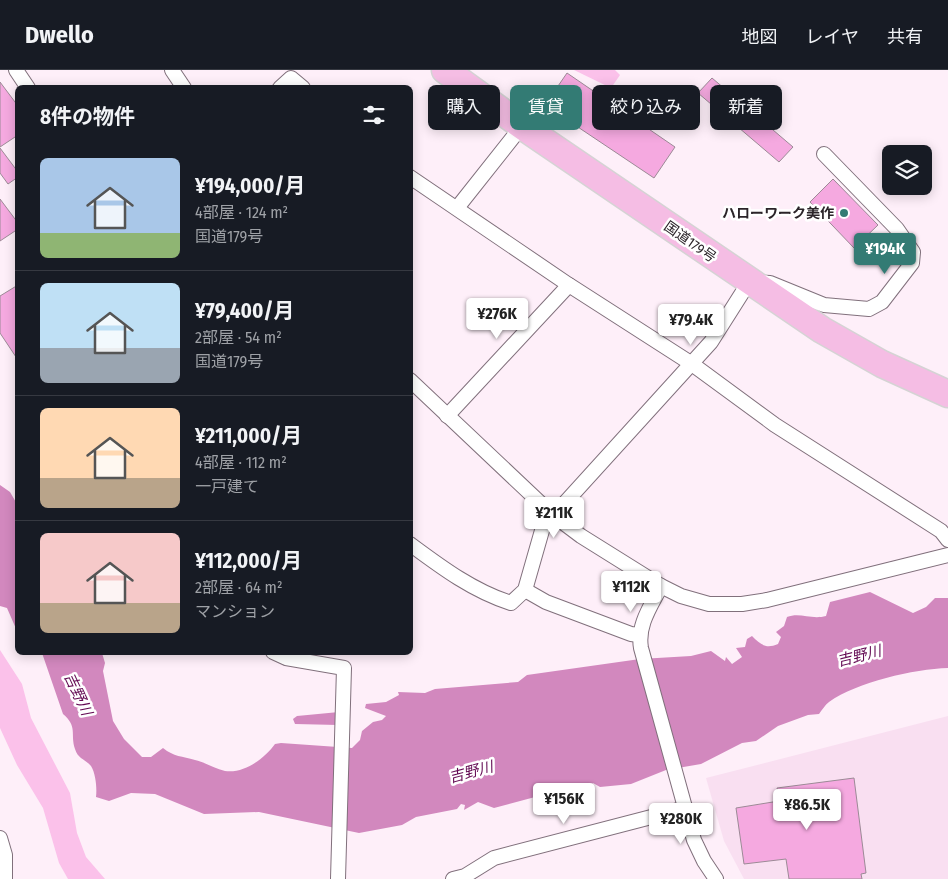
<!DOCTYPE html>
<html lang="ja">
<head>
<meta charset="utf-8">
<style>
  :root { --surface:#171b24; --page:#20242c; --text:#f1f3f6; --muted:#9ea1a6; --line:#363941; --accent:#337b74 }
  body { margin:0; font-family:"Fira Sans Condensed","Noto Sans JP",sans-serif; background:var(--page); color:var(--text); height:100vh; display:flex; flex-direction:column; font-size:19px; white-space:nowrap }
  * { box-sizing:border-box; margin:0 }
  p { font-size:16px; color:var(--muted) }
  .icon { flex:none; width:28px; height:28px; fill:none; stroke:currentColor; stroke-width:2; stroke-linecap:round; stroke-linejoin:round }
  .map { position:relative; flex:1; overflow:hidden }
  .drawer { position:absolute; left:15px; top:15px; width:398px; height:570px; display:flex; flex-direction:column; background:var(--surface); border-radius:8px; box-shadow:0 2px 12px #0003 }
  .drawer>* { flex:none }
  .top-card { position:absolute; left:428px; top:15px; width:445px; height:45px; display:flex; gap:10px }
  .tools { position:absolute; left:882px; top:75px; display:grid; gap:10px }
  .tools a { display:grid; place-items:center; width:50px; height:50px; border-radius:8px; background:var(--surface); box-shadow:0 2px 12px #0003; font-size:25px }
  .price { position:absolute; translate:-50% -42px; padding:0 11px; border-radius:5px; background:#fff; color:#222; font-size:16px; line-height:32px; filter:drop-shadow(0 1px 2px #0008) }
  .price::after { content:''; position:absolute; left:50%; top:30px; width:15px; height:11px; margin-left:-8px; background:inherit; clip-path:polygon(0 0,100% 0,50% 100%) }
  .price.current { background:var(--accent); color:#fff }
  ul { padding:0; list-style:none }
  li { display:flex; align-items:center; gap:15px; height:125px; padding:0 25px }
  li+li { border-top:1px solid var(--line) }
  li span { display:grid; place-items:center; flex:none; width:140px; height:100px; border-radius:8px; color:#555 }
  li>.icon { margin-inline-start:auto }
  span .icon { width:60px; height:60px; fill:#fffc; stroke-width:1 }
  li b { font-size:21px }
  h2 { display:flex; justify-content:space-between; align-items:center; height:60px; padding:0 25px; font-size:21px }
  .pill { padding:0 18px; border-radius:8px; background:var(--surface); box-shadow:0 2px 12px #0003; font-size:18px; line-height:45px }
  .pill.current { background:var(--accent); color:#fff }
  header { display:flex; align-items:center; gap:30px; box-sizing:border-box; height:70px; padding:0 25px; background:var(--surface); border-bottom:1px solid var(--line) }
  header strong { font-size:24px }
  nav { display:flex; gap:28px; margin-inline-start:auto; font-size:18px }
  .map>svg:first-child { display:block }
</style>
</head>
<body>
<header>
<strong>Dwello</strong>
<nav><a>地図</a><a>レイヤ</a><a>共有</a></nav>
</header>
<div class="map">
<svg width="948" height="809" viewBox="0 0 948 809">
  <rect width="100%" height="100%" fill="#feeff9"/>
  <path fill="#f9dff1" d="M948,646V809H744L724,771L706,708Z"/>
  <g fill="#fbc1ea">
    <path d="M574,0H615L620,5L611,18Z"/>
    <path d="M0,580L22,614L31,648L70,723L77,763L86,787L105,809H68L59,793L43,738L17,695L0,658Z"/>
  </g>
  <g fill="#d288be">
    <path d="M0,415L10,422L17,434V561L7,538L0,536Z"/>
    <path d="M870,522L913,543L926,537L935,528H948V598C914,599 857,612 829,632C825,635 822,640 819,644L808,645L778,656L756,671L742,673L701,694L666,700L631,714L600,717L593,713L585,720L571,718L559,727H535L494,738L478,732L464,740L465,735L461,734L457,739L416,747L402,755L359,763L259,742L204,744L155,724L131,723L109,731L96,727C97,719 96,704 91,696C85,689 78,689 75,679C70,664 78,657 63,644L42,583H102L105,593L103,601L113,651L124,669L142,687H151L163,678C174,687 182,686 195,690C205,692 215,699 225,701C244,704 265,688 275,674L281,673L352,678L360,670L362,661L373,652L382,650L386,646L365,638L366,634L386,632L399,625L398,622L425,623L435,619L518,612L527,605L640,589L691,586L711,581L725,591L726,587L732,594L742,587L736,578L745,577L747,569L752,566C761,575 766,579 778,574L781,567L776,562L784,556L787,547C800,542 811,550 826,546L830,532Z"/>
    <path d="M339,642L338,655L295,654L293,649L297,646Z"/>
  </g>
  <g fill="#f5a9e0" stroke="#9c8a96">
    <path d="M567,3L675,77L654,108L545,35Z"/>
    <path d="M712,8L793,77L779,92L698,23Z"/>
    <path d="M0,12L18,36V65L0,77Z"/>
    <path d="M0,78L18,102V107L8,114L0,103Z"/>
    <path d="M833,109L878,155L854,178L810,132Z"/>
    <path d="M0,129L18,153V159L0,171Z"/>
    <path d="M18,215V290L0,263V226Z"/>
    <path d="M854,708L866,803L861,804L862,809H789L786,789L744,794L736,738L779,731L777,718Z"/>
  </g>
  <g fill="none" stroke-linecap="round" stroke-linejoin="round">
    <g stroke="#81707c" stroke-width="16">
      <g id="street">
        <path d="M16,0L28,18"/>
        <path d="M172,0L184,18"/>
        <path d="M280,18L291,8L303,18"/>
        <path d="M410,107L569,215L692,294L775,355L941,461L948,470"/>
        <path d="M457,138L522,56"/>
        <path d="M410,310L553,445L581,466L661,516L681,526L709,534H742L767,530L948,485"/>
        <path d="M447,346L569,215"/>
        <path d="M410,474C441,497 473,521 511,533L525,520L543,457L711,272L749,212L770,213L824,235L869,239L882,232L912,193L913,182L897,159L824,84"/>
        <path d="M661,516C651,536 637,555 641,578L694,770L704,791L716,809"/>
        <path d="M525,520L546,532L631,564L639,565"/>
        <path d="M273,582L286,588L344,598L338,809"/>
        <path d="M0,768L5,785V809"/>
        <path d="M453,809L465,806L494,788L686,738"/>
      </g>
    </g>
    <g stroke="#d5d3d4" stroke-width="29">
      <path id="highway" d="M445,0L522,56L822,260L882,294L948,324"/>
    </g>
    <use href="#street" stroke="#fff" stroke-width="14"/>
    <use href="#highway" stroke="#f5bde4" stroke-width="26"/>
  </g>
  <circle fill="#337b74" stroke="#fff" stroke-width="2" cx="844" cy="143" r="5"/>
  <g text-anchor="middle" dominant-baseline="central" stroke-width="5" stroke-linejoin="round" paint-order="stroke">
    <g font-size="14" font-weight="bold" fill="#2b2429" stroke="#fff" text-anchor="end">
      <text x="834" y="143">ハローワーク美作</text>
    </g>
    <g font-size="14" fill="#2b2429" stroke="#fff">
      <text transform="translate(690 172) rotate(35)">国道179号</text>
    </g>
    <g font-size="15" font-style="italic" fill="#630a53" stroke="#fff">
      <text transform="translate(859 586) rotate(-14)">吉野川</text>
      <text transform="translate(78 624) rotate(65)">吉野川</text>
      <text transform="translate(471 702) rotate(-15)">吉野川</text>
    </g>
  </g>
</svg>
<div class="tools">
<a><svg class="icon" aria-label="layers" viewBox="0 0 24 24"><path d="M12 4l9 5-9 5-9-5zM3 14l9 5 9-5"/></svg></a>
</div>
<b class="price current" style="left:885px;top:205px">¥194K</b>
<b class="price" style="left:497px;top:270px">¥276K</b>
<b class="price" style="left:691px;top:276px">¥79.4K</b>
<b class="price" style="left:554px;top:469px">¥211K</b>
<b class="price" style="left:631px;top:543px">¥112K</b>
<b class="price" style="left:564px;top:755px">¥156K</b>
<b class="price" style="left:807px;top:761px">¥86.5K</b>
<b class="price" style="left:681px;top:775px">¥280K</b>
<div class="top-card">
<a class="pill">購入</a>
<a class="pill current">賃貸</a>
<a class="pill">絞り込み</a>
<a class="pill">新着</a>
</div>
<section class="drawer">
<h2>8件の物件<svg class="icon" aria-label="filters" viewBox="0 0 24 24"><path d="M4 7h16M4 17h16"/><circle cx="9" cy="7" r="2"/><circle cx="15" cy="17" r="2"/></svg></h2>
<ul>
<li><span style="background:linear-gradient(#a9c7e8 75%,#8fb573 0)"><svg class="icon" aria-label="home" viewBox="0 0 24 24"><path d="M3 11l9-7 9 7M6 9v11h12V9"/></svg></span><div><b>¥194,000/月</b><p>4部屋 · 124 m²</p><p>国道179号</p></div></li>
<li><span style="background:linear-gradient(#bfe0f5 65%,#9aa5b1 0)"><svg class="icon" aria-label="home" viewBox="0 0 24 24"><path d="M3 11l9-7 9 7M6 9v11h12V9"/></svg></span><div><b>¥79,400/月</b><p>2部屋 · 54 m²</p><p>国道179号</p></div></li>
<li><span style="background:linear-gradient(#ffd9b3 70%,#b9a48a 0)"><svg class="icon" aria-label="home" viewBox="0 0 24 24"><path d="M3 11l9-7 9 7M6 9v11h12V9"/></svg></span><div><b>¥211,000/月</b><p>4部屋 · 112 m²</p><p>一戸建て</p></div></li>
<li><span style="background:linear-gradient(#f6c9c9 70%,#b9a48a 0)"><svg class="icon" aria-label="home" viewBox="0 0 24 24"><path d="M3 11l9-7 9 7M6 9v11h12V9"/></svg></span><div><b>¥112,000/月</b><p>2部屋 · 64 m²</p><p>マンション</p></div></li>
</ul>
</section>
</div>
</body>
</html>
